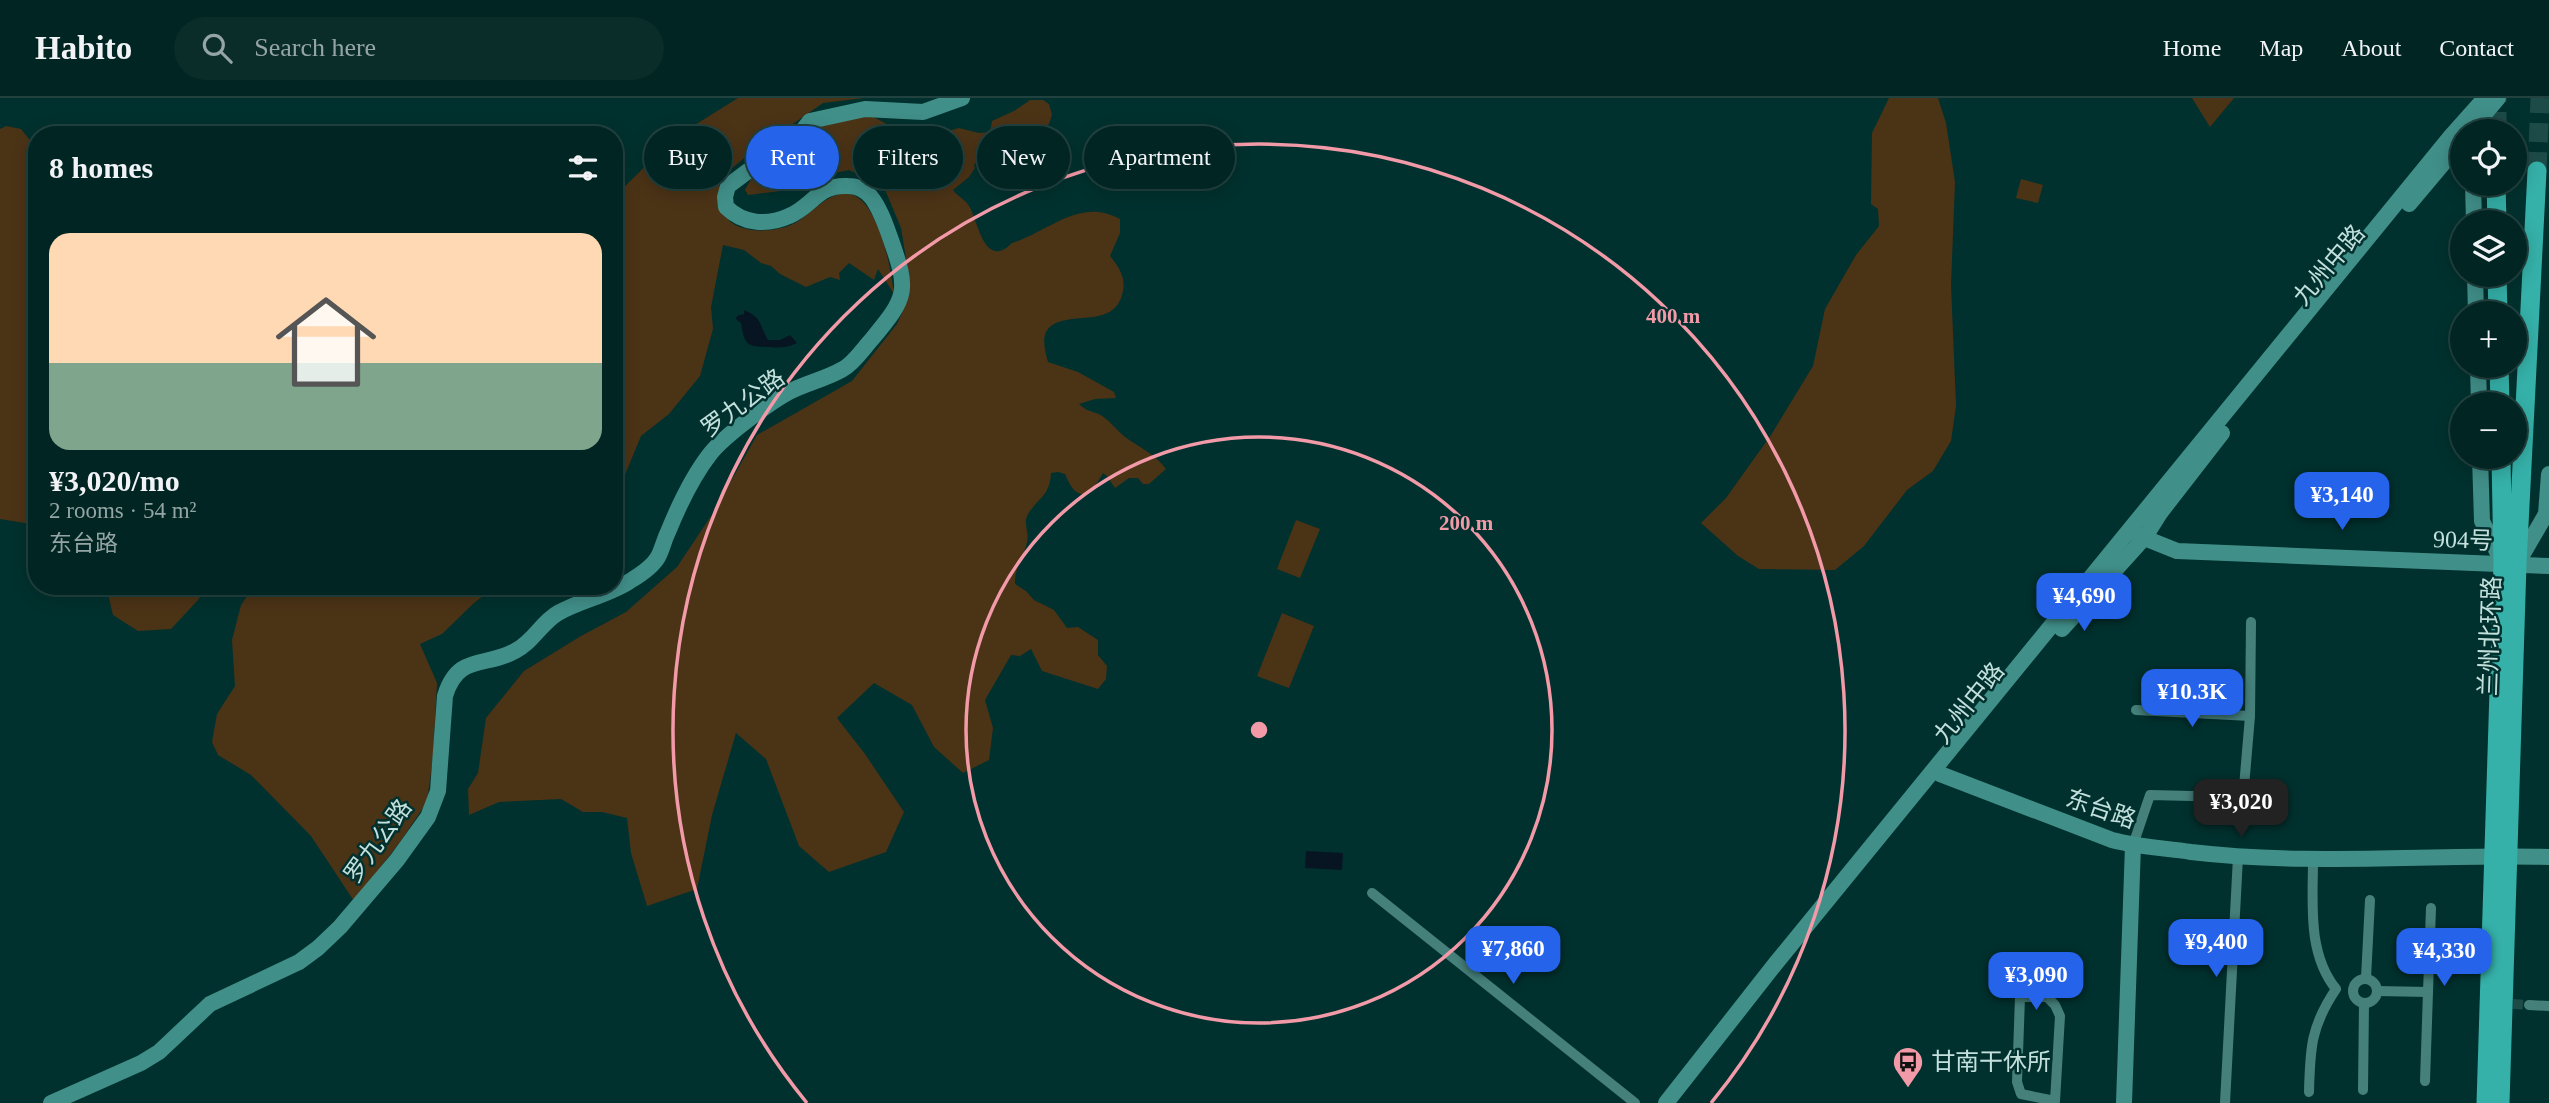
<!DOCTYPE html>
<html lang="en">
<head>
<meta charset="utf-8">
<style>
  :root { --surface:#002522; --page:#0a2d2a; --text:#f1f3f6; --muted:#95a5a5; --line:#224240; --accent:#2563eb }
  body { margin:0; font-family:"Times New Roman","Noto Sans SC",serif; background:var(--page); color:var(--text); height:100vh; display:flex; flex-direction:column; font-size:26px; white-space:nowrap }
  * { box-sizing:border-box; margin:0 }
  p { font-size:23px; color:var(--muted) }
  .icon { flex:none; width:38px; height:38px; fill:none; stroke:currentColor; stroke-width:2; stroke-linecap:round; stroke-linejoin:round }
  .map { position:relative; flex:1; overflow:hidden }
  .panel { position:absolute; left:28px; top:28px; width:595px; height:469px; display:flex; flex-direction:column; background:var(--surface); border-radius:28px; box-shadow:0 4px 18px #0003,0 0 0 2px var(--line) }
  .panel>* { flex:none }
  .guide { position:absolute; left:644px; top:28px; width:665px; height:63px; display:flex; gap:14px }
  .buttons { position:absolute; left:2450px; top:21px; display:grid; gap:14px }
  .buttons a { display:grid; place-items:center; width:77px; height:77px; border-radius:50%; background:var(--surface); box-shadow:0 4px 18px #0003,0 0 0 2px var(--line); font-size:35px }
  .price { position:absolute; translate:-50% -60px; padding:0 16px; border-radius:14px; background:var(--accent); color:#fff; font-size:23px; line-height:46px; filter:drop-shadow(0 2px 4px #0008) }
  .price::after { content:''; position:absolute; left:50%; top:42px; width:21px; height:16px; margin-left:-10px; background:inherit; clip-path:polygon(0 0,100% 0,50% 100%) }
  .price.on { background:#222; color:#fff }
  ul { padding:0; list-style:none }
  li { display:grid; align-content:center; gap:14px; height:371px; padding:0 21px }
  li span { display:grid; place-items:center; height:217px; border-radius:21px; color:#555 }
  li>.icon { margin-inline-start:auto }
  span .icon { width:126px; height:126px; fill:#fffc; stroke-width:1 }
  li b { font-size:30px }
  h2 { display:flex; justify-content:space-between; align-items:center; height:84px; padding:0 21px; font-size:30px }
  .tag { padding:0 24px; border-radius:32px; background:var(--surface); box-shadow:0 4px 18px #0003,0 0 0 2px var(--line); font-size:24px; line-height:63px }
  .tag.on { background:var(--accent); color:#fff }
  header { display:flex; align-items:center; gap:42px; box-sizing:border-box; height:98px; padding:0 35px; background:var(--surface); border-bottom:2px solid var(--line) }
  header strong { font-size:33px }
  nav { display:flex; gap:38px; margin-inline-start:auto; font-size:24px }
  .search { width:490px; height:63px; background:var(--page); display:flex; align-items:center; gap:18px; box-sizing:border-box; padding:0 24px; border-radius:38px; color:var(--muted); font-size:26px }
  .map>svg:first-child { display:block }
</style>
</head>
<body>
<header>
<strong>Habito</strong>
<div class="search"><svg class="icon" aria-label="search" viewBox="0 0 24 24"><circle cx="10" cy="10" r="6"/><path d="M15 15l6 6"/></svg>Search here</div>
<nav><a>Home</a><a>Map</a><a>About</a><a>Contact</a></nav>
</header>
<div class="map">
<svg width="2549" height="1005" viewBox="0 0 2549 1005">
  <rect width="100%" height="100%" fill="#00312e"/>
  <g fill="#4b3316">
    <path d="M738,0H864L823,5L748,57L719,81C720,91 719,103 723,113C731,137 772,135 791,127C807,120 819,103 836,97C876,82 891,170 894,196L878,171L874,182L849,165L839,175L840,182L830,179L806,189L780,176L771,168L761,165L744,152L723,147L711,209L713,231L700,278L669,316L641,338L622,384L614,391V94L621,92L674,40Z"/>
    <path d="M1889,0H1938L1946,25L1955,84L1951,187L1956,308L1951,343L1933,373L1907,392L1864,448L1835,472L1759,471L1738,458L1701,425L1726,400L1771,337L1813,268L1825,211L1856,157L1879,128L1878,111L1871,106L1872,35Z"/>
    <path d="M2192,0H2234L2210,29Z"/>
    <path d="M1030,2H1043L1049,6L1052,17L1049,26L1033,42L1018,47H1000L989,54L984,53L974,67L975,70L969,79L953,92C958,99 965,101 969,108C978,122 984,173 1012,145C1050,133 1080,99 1120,121V135L1110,158C1120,170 1127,182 1122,197C1113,230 1071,213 1051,228C1040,236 1045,253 1048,264L1078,274L1114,294L1116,300L1095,301L1079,306C1086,313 1091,313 1099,316C1110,322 1116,332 1125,339C1139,349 1156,357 1166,371L1149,386H1143L1138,380H1129L1115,390L1107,378L1103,375L1094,390L1085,397C1073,395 1070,387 1065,376L1058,374L1051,375C1050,396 1041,398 1030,413C1021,424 1030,433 1027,444C1024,459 1014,470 1015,486L1026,493L1034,502L1054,512L1067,530L1078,529L1098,542V557L1107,568L1106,581L1098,591L1042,573L1031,551L1020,558L1011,557L985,602L993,630L989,662L963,675L934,649L912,607L874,585L837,620L865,656L904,714L886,754L829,774L799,748L766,661L736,635L712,717L697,791L647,808L631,755L627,720L602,714H583L561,701L499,704L469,717L468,691L478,675L486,620L524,573L581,538L626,514L677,469L713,415L757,337L852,283L897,226L907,203L909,178L901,130L884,89L849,72L825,77L798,91L748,97L745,92L752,79L812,27L870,17L920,44L924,35L931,33L941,35L959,30L979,35L990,34L992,23L1014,13Z"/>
    <path d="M6,28L21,31L37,51V427L0,421V31Z"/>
    <path d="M2021,81L2043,87L2038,105L2016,100Z"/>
    <path d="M1296,422L1320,431L1300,480L1277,471Z"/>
    <path d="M106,488H207L198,502L171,531L138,533L113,517Z"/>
    <path d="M254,488H496L474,505L442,536L420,546L437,585L433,659L427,704L400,744L354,803L311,738L251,677L218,657L212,644L217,616L235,588L232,542L241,507Z"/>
    <path d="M1282,515L1314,528L1289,590L1257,578Z"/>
  </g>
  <g fill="#071522">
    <path d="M744,212C763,220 759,227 768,242H780L790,237L797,245C786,250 780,250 770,249C748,248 745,250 741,225L736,221L737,218L744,216Z"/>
    <path d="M1306,753L1343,755L1342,772L1305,770Z"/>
  </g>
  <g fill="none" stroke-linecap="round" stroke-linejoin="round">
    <path stroke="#1d4b48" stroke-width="10" stroke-dasharray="10 5" stroke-linecap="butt" d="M2513,906L2529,907"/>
    <g stroke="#1d4b48" stroke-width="19" stroke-dasharray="19 10" stroke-linecap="butt">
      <path d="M2497,33V0"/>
      <path d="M2537,73L2540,0"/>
    </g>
    <g stroke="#46807b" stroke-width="10">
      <path d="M2136,612L2250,618"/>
      <path d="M2133,747L2150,697L2233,699L2244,689L2250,618L2251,524"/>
      <path d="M1372,795L1635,1005"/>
      <path d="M2366,880L2370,802"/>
      <circle cx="2365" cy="893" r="12"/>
      <path d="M2377,893L2428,894L2431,810"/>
      <path d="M2020,899H2047L2055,907L2060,918L2055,1003L2021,996L2017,984Z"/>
      <path d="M2529,907L2549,908"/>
      <path d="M2425,983L2428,894"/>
      <path d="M2363,992L2364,905"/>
      <path d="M2309,994C2310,950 2311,928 2336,891C2307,855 2313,805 2313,761"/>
      <path d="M2225,1005L2238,759"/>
    </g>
    <g stroke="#418f89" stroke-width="16">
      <path d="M2470,33L2498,0"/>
      <path d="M2473,86L2474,124"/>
      <path d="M2409,106L2462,43"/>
      <path d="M2475,177L2476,215"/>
      <path d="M2478,268L2479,306"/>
      <path d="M2480,359L2482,423L2502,464"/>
      <path d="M2137,437L2177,453L2549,468"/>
      <path d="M2517,466L2546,416L2549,376"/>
      <path d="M2062,531L2145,439L2160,415L2222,335"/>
      <path d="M1940,676L2112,742C2138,749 2165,750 2191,754C2310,768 2430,756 2549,759"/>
      <path d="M51,1005L141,965L159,954L210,906L299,864L318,850L340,829L397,762L428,719L438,693L445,598C458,555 485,570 515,553C533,544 541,525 558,515C581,502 609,497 630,483C640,477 653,468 658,459C662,452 664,442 668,434C679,407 692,379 710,356C724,338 769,305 789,294C806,285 826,281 843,271C854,265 863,251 872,241C907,199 909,193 891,142C886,128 880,110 871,99C865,92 857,88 848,88C818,86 813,108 789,118C767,128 743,126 726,109L725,99L728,88L748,73L770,65L786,54L810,23L865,11L923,14L962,0"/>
      <path d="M1666,1005L1776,865L2451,38L2485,0"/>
      <path d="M2124,1005L2133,747"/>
    </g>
    <g stroke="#35b1a9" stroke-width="19">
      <path d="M2496,86L2497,124"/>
      <path d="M2497,177L2498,215"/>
      <path d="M2499,268L2500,306"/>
      <path d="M2486,1005L2503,466L2501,359"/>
      <path d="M2500,1005L2517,466L2537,73"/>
    </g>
  </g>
  <g fill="none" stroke="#f39aa9" stroke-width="3.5">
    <circle cx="1259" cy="632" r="293"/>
    <path d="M807 1005A586 586 0 1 1 1711 1005"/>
  </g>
  <defs>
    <g id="bus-pin" transform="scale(1.575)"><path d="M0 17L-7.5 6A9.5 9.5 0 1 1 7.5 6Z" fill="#f39aa9" stroke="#00312e"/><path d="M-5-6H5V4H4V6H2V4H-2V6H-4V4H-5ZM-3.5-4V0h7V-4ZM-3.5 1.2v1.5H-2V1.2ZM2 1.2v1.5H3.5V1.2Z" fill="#111"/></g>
  </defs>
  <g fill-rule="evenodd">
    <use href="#bus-pin" x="1908" y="964"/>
  </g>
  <g text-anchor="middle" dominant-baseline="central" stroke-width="5" stroke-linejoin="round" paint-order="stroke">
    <g font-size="24" fill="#c3e0dc" stroke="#00312e">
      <text transform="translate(2329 167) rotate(-50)">九州中路</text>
      <text transform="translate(743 305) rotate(-36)">罗九公路</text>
      <text transform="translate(2463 442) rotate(2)">904号</text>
      <text transform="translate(2490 538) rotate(-88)">兰州北环路</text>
      <text transform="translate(1969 605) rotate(-51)">九州中路</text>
      <text transform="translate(2101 711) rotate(19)">东台路</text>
      <text transform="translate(378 743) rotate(-54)">罗九公路</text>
    </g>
    <g font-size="24" fill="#c3e0dc" stroke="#00312e" text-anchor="start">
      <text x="1931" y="964">甘南干休所</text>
    </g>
  </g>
  <circle cx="1259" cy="632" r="10" fill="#f39aa9" stroke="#00312e" stroke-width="3.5"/>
  <g font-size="21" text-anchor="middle" font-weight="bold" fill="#f39aa9" stroke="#00312e" stroke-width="5" stroke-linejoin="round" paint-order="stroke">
    <text x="1673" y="225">400 m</text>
    <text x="1466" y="432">200 m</text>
  </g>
</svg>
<div class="buttons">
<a><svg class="icon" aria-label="locate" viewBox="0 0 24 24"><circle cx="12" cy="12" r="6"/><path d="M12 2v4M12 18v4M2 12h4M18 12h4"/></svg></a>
<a><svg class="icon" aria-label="layers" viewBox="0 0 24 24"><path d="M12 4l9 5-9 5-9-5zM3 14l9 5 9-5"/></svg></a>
<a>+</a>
<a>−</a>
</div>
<b class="price" style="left:2342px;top:434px">¥3,140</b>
<b class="price" style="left:2084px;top:535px">¥4,690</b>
<b class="price" style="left:2192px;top:631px">¥10.3K</b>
<b class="price on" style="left:2241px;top:741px">¥3,020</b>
<b class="price" style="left:2216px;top:881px">¥9,400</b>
<b class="price" style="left:1513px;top:888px">¥7,860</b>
<b class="price" style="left:2444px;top:890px">¥4,330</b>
<b class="price" style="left:2036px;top:914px">¥3,090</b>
<div class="guide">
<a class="tag">Buy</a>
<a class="tag on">Rent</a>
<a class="tag">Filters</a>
<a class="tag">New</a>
<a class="tag">Apartment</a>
</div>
<section class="panel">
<h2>8 homes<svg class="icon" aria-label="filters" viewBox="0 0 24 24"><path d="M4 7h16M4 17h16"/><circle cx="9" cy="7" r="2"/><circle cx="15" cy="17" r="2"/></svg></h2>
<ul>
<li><span style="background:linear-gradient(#ffd9b3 60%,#7fa58c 0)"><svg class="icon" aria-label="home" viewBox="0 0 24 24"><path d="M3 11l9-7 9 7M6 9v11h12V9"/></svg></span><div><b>¥3,020/mo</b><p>2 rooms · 54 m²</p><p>东台路</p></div></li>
</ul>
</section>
</div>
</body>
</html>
